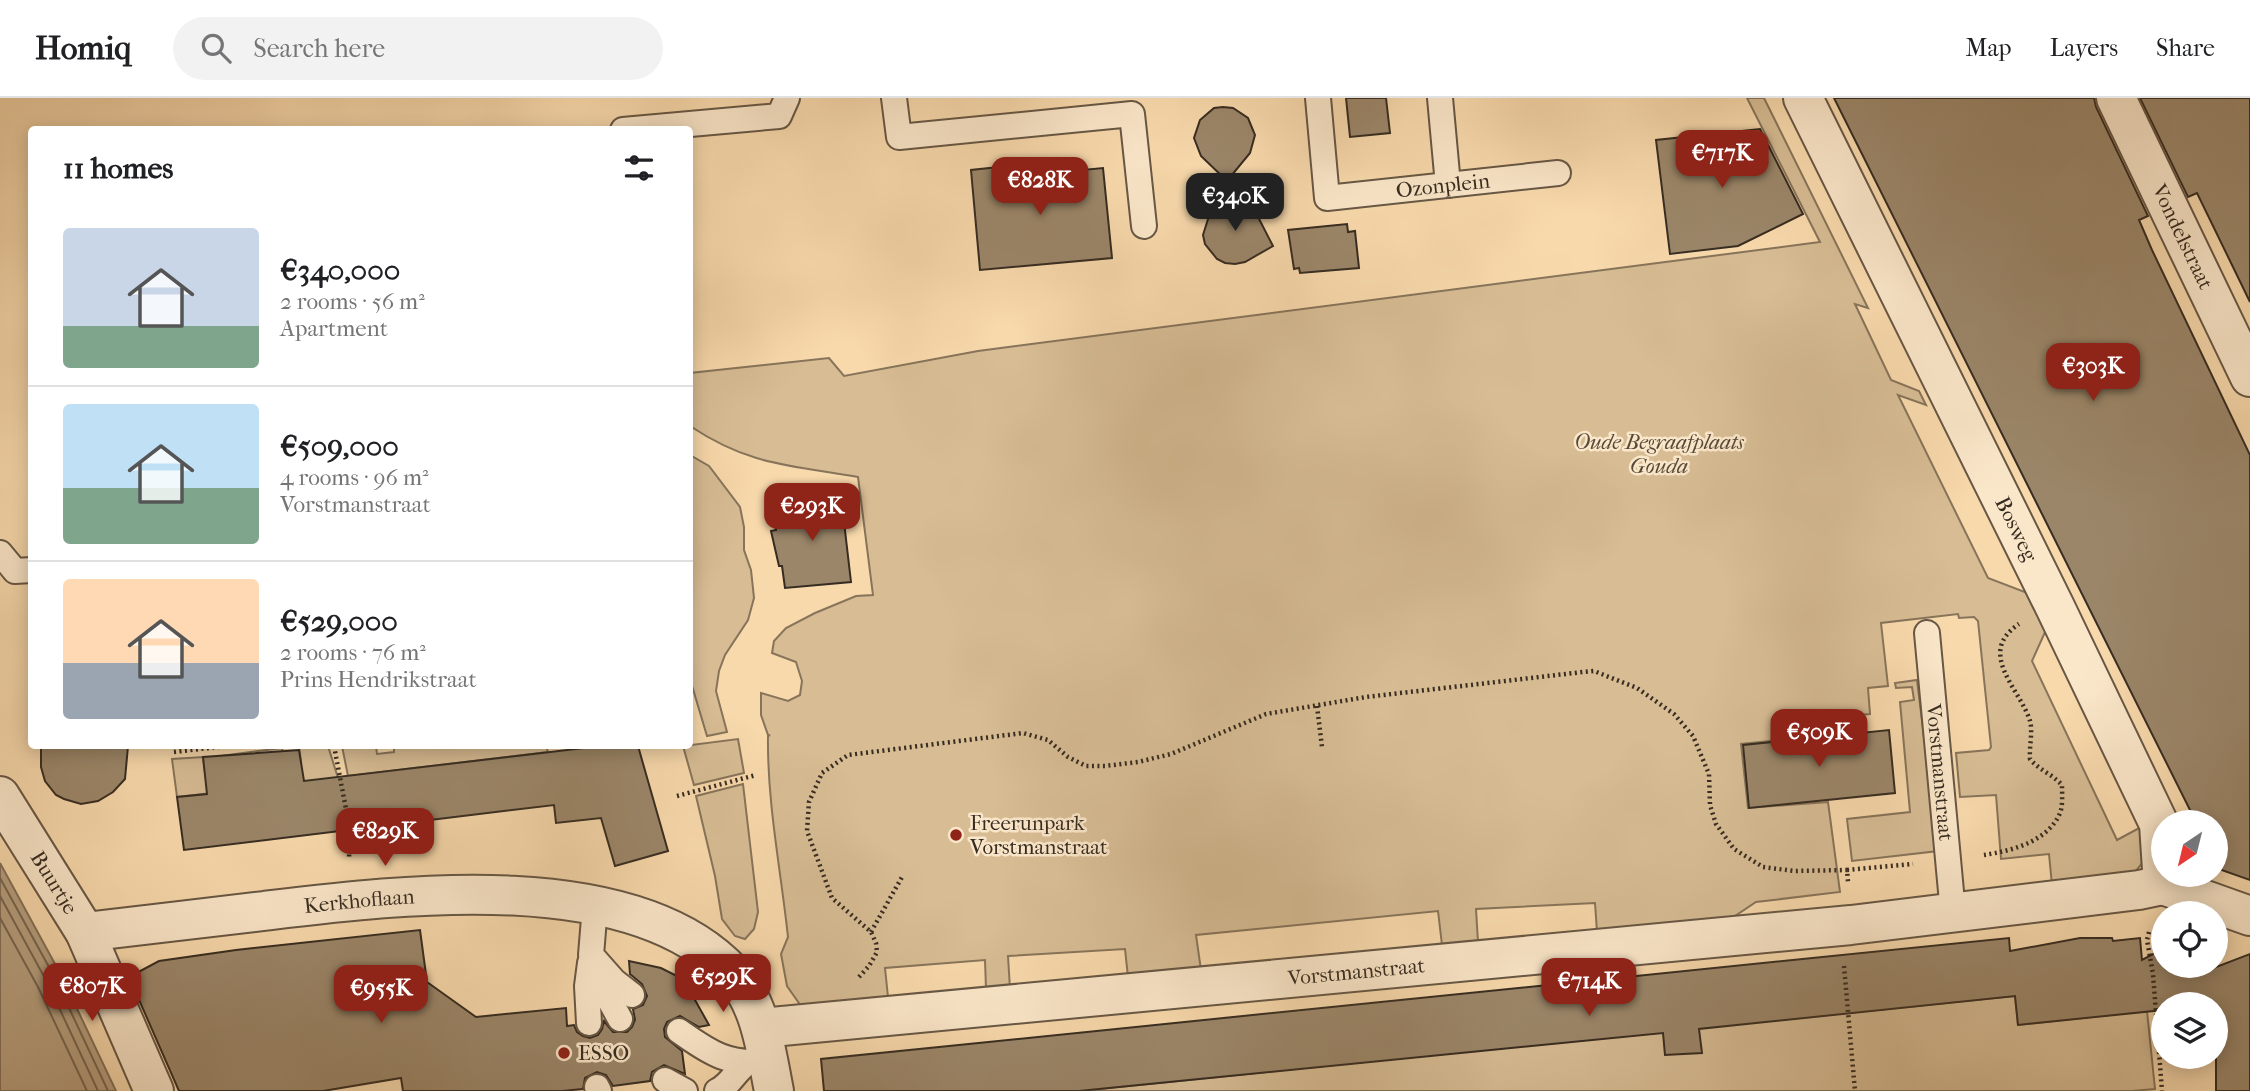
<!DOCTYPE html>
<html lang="en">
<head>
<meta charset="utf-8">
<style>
  :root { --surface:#fff; --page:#f2f2f2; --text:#202124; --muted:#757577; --line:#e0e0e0; --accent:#8f2418 }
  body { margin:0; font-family:"IM FELL French Canon",serif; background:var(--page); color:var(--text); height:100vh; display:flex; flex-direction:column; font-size:26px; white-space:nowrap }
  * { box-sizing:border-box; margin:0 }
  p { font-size:23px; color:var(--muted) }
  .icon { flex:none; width:38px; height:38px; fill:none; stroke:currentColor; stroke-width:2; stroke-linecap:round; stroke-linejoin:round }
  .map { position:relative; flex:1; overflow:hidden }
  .sheet { position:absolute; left:28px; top:28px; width:665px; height:623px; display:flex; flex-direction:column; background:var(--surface); border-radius:7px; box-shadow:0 4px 18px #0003 }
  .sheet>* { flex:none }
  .needle { width:46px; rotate:215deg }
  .tools { position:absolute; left:2151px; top:712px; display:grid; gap:14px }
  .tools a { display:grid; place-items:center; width:77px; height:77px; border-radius:50%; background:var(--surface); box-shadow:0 4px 18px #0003; font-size:35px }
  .price { position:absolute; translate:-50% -60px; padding:0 16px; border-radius:14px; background:var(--accent); color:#fff; font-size:23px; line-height:46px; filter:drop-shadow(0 2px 4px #0008) }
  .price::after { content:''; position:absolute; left:50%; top:42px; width:21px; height:16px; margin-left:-10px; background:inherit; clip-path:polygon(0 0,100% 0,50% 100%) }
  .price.active { background:#222; color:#fff }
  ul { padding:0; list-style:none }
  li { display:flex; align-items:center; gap:21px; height:175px; padding:0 35px }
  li+li { border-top:2px solid var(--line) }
  li span { display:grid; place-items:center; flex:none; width:196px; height:140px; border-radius:7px; color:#555 }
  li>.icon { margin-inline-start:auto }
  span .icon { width:84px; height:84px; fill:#fffc; stroke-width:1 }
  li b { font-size:30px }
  h2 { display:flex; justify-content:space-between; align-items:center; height:84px; padding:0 35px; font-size:30px }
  header { display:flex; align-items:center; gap:42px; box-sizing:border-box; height:98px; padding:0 35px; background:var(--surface); border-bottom:2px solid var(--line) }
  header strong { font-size:33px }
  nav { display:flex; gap:38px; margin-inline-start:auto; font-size:24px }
  .search { width:490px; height:63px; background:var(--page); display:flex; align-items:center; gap:18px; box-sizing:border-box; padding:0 24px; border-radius:38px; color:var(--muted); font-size:26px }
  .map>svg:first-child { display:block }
</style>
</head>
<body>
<header>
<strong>Homiq</strong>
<div class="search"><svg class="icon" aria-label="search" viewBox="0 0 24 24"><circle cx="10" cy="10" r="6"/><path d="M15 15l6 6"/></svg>Search here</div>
<nav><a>Map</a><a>Layers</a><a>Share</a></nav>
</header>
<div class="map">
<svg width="2250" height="993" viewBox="0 0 2250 993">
  <rect width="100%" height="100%" fill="#f8d9ac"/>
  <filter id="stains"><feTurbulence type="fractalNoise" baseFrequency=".00286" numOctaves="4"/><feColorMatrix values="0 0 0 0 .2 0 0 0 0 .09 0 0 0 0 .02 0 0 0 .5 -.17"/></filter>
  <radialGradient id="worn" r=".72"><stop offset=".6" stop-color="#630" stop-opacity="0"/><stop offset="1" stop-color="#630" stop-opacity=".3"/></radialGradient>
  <g fill="#d7bc94" stroke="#87745a" stroke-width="2">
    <path d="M1747,0H1764L1868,210L1855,206L1891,282L1919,293L1926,307L1898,297L1988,480L2030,496L2046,532L2032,563L2117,742L2143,728L2144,763L2135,774L2052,787L2049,756L2001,761L1996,697L1960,699L1956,655L1989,652L1991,649L1978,523L1974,519L1959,520L1958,516L1881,525L1888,588L1868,590L1870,616L1816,621L1819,638L1741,646L1748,710L1828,704L1840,794L1756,804L1732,820L1597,834L1595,805L1476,811L1478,844L1442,847L1438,813L1196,837L1201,872L1128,879L1125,851L1008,858L1010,891H986L985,862L885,870L888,899L801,908L787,888L781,856L788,839C781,773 767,705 768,638L770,637H768L761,617V595L788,603L800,597L802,583L796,564L772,555L774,543L786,530L815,515L856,498L873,497L858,379C790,367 750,368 690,328V275L829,260L844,278L978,253L1820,144Z"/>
    <path d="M690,357L709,368L740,409L744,429V452L751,472L754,500L748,522L725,557L719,573L716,593L727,634L707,638L690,581Z"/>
    <path d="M1917,582L1938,753L1852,763L1847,721L1910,714L1900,604L1914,602L1912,589L1896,590L1895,585Z"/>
    <path d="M738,641L744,675L694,687L683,648Z"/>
    <path d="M307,648H328L338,680L177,699L172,661L203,659L205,675L222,673L220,658L282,650L284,666L301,664L299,649Z"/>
    <path d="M342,648H376L377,656L394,654V648H546L548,654L348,678Z"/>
    <path d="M743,686L758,814L754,831L745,841L735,838L722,821L715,778L696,698Z"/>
    <path d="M2015,898L2018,927L2147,913L2155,991L2132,993H1079Z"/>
  </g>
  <path fill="#b69e7d" stroke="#837058" stroke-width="2" d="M0,765L61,877L116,993H0Z"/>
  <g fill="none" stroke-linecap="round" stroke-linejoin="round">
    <g stroke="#76654f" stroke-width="2">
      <path d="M0,780L55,880L108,993"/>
      <path d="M0,798L47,884L98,993"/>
      <path d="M0,820L38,889L87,993"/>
    </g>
  </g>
  <g fill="#9b8669" stroke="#372c21" stroke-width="2">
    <path d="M1346,0H1386L1390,35L1350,39Z"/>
    <path d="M1834,0H2094L2096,9L2148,118L2139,122L2152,152L2250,357V782L2216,770V724H2196Z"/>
    <path d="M2140,0H2250V204L2197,95L2188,99Z"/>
    <path d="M1223,9L1233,10L1248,20L1255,37L1250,55L1227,83L1201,58L1194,40L1200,22L1214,10Z"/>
    <path d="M1760,31L1803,116L1738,148L1670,156L1656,42Z"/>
    <path d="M1018,67L1019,78L1103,70L1112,160L980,172L971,72Z"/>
    <path d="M1231,95L1257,117L1273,148L1245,164L1235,166L1225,165L1217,161L1205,146L1203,137L1209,118Z"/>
    <path d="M1347,126L1348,134L1355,133L1359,170L1300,175L1299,170L1294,171L1288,132Z"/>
    <path d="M841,398L851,484L785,490L782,468H779L771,433L776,432L773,409Z"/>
    <path d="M1889,632L1895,695L1749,710L1743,647Z"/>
    <path d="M41,648H128L125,681L113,694L98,703L81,706L64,701L56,697L45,683L41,669Z"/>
    <path d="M601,648H638L668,753L615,768L601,720L556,725L554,707L184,752L177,699L207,696L203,659L299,652L304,683Z"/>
    <path d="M420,832L427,884L476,919L566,910L567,928L574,927L577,934L583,938L590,940L598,937L602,931L604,923L613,934H627L632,929L635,922L633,911L643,907L647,898L642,886L630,876L629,863L661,870L677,878L690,893L709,927L699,929L680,918L667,924L664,931L665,939L682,953L685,976L664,967L652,974L650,983L613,988L606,977L597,974L585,980L583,991L562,993H403L401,980L323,993H179L129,879L159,863L236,852Z"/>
    <path d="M2009,840L2010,853L2080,840H2112L2113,843L2140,840L2142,862L2163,851V868H2191L2206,873L2250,856V993H2216V906H2163V912L2018,927L2015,898L1699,931L1702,955L1665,957L1663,935L1079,993H824L821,961Z"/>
  </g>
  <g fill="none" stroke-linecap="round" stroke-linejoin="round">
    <g stroke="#675744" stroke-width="28">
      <g id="lane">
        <path d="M894,0L899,39L1132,16L1144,128"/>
        <path id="s1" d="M1318,0L1327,100L1558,75"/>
        <path d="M1440,0L1448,87"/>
        <path d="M623,32L779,18L787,0"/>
        <path d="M0,455L15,473L32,472"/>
        <path id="s2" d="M1927,535L1953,815"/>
        <path d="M595,808L591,857L614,883L632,897"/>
        <path d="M596,871L603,890L620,921"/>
        <path d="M589,925L587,888L590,865"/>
        <path d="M679,933C710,955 729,968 768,963"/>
        <path d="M665,982L685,993"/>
        <path d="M597,989L599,993"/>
        <path d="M717,993C730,987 735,974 747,965"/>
      </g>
    </g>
    <g stroke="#675744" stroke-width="42">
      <g id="street">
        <path id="s3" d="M1803,0L2055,509L2159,726L2163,787"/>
        <path id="s4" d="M2116,0L2250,279"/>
        <path id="s5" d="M0,698L85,834L154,993"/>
        <path d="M2163,787L2250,818"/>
        <path id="s6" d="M85,834C145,827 204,820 264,813C396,797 632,767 732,875C761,906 766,953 774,993"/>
        <path id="s7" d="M761,930L1851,827L2139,792L2163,787"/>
      </g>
    </g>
    <g stroke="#372c21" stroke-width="4.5" stroke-dasharray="2 3.5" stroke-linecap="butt">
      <path d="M1317,608L1322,649"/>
      <path d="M334,648L350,732L349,761"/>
      <path d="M174,654L226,648"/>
      <path d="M677,698L756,677"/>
      <path d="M1984,757C2010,753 2048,744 2060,715C2063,708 2062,696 2062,687C2052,676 2039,672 2030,661C2029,649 2033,634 2030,623C2021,592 1975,555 2019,526"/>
      <path d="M1847,772L1913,766"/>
      <path d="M871,834L902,779"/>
      <path d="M2149,834L2147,842L2153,876L2162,993"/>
      <path d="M1844,868L1855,993"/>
      <path d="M859,879L869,868L877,854L876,845L871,834L832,800L807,733L809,704L822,675L848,657L1023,635L1048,642L1068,659L1086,668H1105L1138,664L1171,656L1266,616L1366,599L1583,574L1594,573L1637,590L1674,616L1693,638L1709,676L1710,707L1716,726L1734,751L1763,769L1794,773L1847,772L1848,784"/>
    </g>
    <use href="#lane" stroke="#fae6c9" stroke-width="24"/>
    <use href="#street" stroke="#fae6c9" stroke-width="38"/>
  </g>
  <g fill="#8f2418" stroke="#fae6c9" stroke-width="2.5">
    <circle cx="956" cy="737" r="7"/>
    <circle cx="564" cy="955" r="7"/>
  </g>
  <g text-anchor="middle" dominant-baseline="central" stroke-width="5" stroke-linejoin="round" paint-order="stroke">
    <g font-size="21" fill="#372c21" stroke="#fae6c9">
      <text stroke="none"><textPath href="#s1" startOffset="217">Ozonplein</textPath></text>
      <text stroke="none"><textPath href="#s4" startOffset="154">Vondelstraat</textPath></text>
      <text stroke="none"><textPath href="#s3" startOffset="481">Bosweg</textPath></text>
      <text stroke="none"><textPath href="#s2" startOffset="140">Vorstmanstraat</textPath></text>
      <text stroke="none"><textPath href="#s5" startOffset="102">Buurtje</textPath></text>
      <text stroke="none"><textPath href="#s6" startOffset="276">Kerkhoflaan</textPath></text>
      <text stroke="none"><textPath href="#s7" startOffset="598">Vorstmanstraat</textPath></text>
    </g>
    <g font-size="21" font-style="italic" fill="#574938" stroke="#fae6c9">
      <text x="1659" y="344">Oude Begraafplaats<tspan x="1659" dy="24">Gouda</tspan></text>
    </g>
    <g font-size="21" fill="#372c21" stroke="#fae6c9" text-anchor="start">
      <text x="970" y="725">Freerunpark<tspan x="970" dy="24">Vorstmanstraat</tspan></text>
      <text x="578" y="955">ESSO</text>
    </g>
  </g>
  <rect width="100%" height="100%" filter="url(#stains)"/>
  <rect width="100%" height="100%" fill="url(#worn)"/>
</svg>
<div class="tools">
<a><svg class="needle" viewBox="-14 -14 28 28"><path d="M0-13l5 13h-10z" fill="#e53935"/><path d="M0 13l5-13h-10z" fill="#757577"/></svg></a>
<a><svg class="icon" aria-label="locate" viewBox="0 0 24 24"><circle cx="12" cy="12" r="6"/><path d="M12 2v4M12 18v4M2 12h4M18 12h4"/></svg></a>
<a><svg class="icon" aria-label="layers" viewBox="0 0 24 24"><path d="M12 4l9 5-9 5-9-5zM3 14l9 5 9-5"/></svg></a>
</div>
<b class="price" style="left:1722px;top:92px">€717K</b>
<b class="price" style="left:1040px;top:119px">€828K</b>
<b class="price active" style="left:1235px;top:135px">€340K</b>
<b class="price" style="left:2093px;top:305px">€303K</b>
<b class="price" style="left:812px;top:445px">€293K</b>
<b class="price" style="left:1819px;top:671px">€509K</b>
<b class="price" style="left:385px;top:770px">€829K</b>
<b class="price" style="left:723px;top:916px">€529K</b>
<b class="price" style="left:1589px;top:920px">€714K</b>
<b class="price" style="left:92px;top:925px">€807K</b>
<b class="price" style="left:381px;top:927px">€955K</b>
<section class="sheet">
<h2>11 homes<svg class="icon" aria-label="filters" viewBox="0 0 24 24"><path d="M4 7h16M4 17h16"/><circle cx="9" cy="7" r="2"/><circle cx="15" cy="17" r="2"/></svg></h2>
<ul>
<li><span style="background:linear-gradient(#c9d6e8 70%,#7fa58c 0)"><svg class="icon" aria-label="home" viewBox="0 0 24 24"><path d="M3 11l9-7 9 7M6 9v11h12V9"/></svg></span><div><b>€340,000</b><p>2 rooms · 56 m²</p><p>Apartment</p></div></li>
<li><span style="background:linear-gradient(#bfe0f5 60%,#7fa58c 0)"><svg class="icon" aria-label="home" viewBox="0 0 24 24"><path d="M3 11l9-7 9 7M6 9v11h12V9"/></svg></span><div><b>€509,000</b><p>4 rooms · 96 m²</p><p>Vorstmanstraat</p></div></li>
<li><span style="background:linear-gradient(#ffd9b3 60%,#9aa5b1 0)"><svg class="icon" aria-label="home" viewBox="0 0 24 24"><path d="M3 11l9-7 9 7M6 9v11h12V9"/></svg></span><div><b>€529,000</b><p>2 rooms · 76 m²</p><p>Prins Hendrikstraat</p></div></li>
</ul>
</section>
</div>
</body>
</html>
